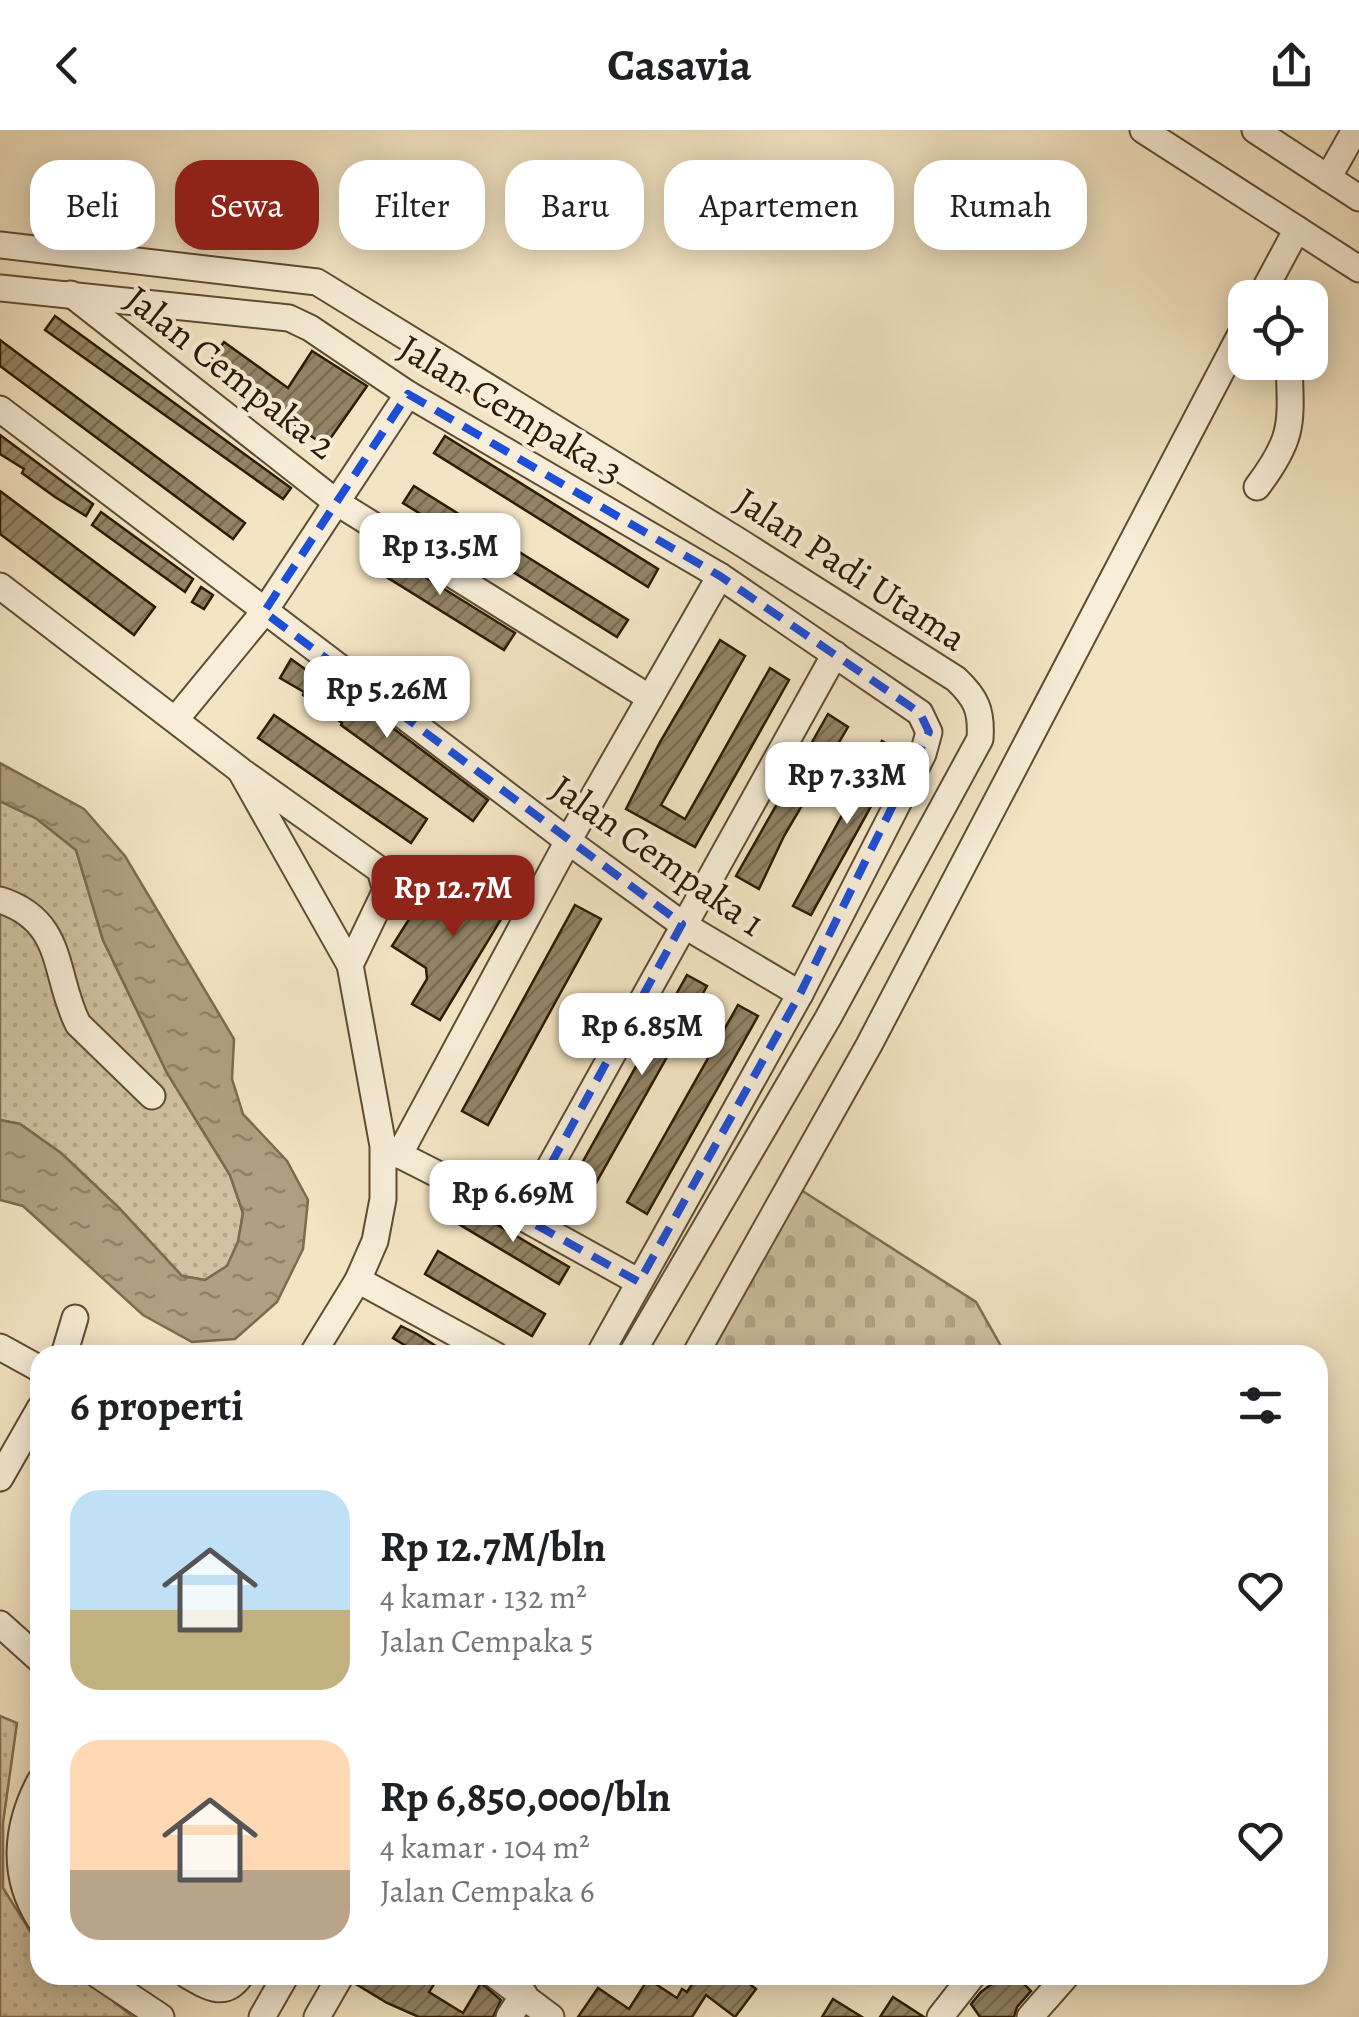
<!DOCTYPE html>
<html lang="id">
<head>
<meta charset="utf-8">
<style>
  :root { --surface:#fff; --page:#f2f2f2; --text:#202124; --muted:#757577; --accent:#8f2418 }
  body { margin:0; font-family:Alegreya,serif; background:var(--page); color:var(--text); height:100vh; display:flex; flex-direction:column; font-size:38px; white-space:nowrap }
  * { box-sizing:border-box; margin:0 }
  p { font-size:32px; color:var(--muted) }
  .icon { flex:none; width:55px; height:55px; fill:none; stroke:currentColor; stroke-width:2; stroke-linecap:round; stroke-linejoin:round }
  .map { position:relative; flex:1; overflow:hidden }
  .sheet { position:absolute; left:30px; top:1215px; width:1298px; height:640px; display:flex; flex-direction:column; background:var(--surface); border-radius:30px; box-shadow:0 5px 25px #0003 }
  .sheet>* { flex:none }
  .banner { position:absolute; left:30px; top:30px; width:1300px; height:90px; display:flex; gap:20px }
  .fabs { position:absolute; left:1228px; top:150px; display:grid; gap:20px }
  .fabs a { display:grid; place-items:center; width:100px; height:100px; border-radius:20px; background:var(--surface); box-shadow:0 5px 25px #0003; font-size:50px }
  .price { position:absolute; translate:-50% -85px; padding:0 22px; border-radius:20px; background:#fff; color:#222; font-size:32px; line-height:65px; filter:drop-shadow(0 2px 5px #0008) }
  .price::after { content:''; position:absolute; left:50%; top:60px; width:30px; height:22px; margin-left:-15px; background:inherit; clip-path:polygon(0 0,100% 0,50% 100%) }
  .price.selected { background:var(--accent); color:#fff }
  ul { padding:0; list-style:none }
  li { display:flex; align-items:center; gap:30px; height:250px; padding:0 40px }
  li span { display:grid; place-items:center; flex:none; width:280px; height:200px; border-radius:30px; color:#555 }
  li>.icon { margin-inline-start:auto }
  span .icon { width:120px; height:120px; fill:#fffc; stroke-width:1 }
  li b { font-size:42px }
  h2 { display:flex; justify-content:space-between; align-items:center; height:120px; padding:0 40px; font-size:42px }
  .pill { padding:0 35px; border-radius:30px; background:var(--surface); box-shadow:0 5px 25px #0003; font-size:35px; line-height:90px }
  .pill.selected { background:var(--accent); color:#fff }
  header { display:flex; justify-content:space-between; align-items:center; height:130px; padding:0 40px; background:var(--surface); font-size:45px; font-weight:600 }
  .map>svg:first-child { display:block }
</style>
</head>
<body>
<header><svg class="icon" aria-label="back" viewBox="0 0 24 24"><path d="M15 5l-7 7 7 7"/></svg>Casavia<svg class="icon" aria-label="share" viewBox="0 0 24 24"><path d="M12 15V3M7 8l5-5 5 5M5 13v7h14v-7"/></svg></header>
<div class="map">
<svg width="1359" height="1887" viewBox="0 0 1359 1887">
  <defs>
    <pattern id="grass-dots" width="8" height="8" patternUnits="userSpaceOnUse" patternTransform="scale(2.5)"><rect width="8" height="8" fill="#d1c2a2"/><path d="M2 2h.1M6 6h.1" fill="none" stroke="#b4a68a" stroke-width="1.8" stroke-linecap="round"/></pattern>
    <pattern id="cemetery-stones" width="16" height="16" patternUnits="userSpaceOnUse" patternTransform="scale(2.5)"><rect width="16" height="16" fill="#d1c2a2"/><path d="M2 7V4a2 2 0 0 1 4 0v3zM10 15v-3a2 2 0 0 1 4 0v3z" fill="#b4a68a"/></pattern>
    <pattern id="water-ripples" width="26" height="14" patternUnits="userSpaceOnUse" patternTransform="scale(2.5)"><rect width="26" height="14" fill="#b0a081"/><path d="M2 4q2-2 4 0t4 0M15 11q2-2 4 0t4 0" fill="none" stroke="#908267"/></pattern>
    <pattern id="building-hatch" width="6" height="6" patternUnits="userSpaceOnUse" patternTransform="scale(2.5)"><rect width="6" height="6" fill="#948466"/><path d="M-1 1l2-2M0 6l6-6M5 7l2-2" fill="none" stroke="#796b52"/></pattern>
  </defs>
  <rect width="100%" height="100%" fill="#f3e4c3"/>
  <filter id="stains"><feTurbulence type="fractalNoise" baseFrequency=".002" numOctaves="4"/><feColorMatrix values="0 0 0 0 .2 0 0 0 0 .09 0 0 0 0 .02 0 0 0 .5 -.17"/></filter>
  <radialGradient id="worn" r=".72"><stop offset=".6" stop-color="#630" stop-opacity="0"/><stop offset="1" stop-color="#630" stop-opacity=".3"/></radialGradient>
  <g fill="url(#grass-dots)" stroke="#7f6e52" stroke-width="2.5">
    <path d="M0,671L37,689L76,720L103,810L167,943L230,1045L243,1083L238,1112L227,1136L205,1150L182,1146L118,1077L61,1023L20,994L0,990Z"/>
    <path d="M0,1586L17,1593L3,1693V1758L33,1806L40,1812V1845H81L133,1887H0Z"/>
  </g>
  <path fill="url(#cemetery-stones)" stroke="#7f6e52" stroke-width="2.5" d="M787,1051L976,1172L1006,1225H688Z"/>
  <path fill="url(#water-ripples)" stroke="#7c6b4e" stroke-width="2.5" d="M0,633L84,679L125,726L234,909L232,949L243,984L287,1031L308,1070L303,1119L277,1172L235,1209L192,1212L143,1185L23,1076L0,1070V990L20,994L61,1023L118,1077L182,1146L205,1150L227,1136L238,1112L243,1083L230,1045L167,943L103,810L76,720L37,689L0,671Z"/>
  <g fill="url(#building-hatch)" stroke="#2d1b02" stroke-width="2.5">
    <path d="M55,186L291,358L283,369L45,200Z"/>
    <path d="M0,210L245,393L233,409L0,236Z"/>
    <path d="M224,212L288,258L312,221L367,256L325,316L209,233Z"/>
    <path d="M0,305L93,374L86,386L55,367L22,343L24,339L0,324Z"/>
    <path d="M445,306L658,439L648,457L434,323Z"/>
    <path d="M414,356L628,490L617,507L403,373Z"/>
    <path d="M0,361L155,477L134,505L0,404Z"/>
    <path d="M101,382L193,449L185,462L92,395Z"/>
    <path d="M375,416L515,503L504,520L364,433Z"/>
    <path d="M201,457L213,465L204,479L192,472Z"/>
    <path d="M720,510L745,526L661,675L685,689L770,538L789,550L695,717L626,679L660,612Z"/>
    <path d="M291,529L334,560L335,558L369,580L488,670L473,691L341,595L342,593L303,565L304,562L280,548Z"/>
    <path d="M828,584L848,597L784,706L759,759L736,746Z"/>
    <path d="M274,585L427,689L411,713L258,608Z"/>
    <path d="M882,611L901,622L811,785L793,776Z"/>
    <path d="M495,737L523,753L440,890L412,874L427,849L426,838L392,816L425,764L464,789Z"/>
    <path d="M575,775L601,789L488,995L462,981Z"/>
    <path d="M687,845L707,856L596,1053L577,1042Z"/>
    <path d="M738,875L758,886L647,1084L627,1072Z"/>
    <path d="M467,1077L569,1137L559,1154L457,1093Z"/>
    <path d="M438,1121L545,1184L532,1206L425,1144Z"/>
    <path d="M401,1196L417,1204L450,1225H421L406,1216L393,1208Z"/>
    <path d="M362,1845H440L429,1862L463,1883L481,1853L501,1870L493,1887H419L387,1873L356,1854Z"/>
    <path d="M698,1845H738L756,1859L735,1887L706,1865L692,1887H578L598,1858L629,1879L648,1849L677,1868L682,1859L687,1862Z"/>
    <path d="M1004,1845H1015L1031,1861L1017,1877L1014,1887H980L971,1874L981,1862Z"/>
    <path d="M893,1867L924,1887H880Z"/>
    <path d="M833,1869L862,1887H822Z"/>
  </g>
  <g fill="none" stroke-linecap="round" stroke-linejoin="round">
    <g stroke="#5e4d32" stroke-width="29">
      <g id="minor">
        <path d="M1143,0L1359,139"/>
        <path d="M1255,0L1359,68"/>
        <path d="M1328,48L1355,0"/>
        <path d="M0,115L317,152L740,412L956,549C976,568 982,580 980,609L828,888L631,1225"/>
        <path d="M0,158L289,188L310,198L408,264L720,446L920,583L929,602L923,624L800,864L599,1225"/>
        <path d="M71,164L336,372L650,568"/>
        <path d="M1260,168L1297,99"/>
        <path d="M0,279L568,711L682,794L800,864"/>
        <path d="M1257,357C1295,307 1291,293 1289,232"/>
        <path d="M0,456L240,640L350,835L383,1016V1069L375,1111L358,1150L312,1225"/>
        <path d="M176,589L264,482L408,264"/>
        <path d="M244,643L380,740L386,760L350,835"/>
        <path d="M0,770C66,791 53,845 78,894L152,966"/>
        <path d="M388,1019L522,1087L639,1152"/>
        <path d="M399,1025L568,711L720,446"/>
        <path d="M522,1087L835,524"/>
        <path d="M358,1150L495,1225"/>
        <path d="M0,1217L40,1239"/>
        <path d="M64,1225L75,1188"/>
        <path d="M695,1225L869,915L1245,196"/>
        <path d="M0,1348L40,1278"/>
        <path d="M0,1494L40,1530"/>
        <path d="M40,1651C16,1696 11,1745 40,1790"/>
        <path d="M98,1845L161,1887"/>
        <path d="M187,1845C208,1857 225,1869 241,1845"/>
        <path d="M495,1845L551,1887"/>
        <path d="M262,1887L286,1845"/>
        <path d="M317,1887L341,1845"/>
        <path d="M509,1887L524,1864"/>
        <path d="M940,1887L973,1845"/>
        <path d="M1030,1887L1067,1845"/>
      </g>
    </g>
    <use href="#minor" stroke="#f7edd8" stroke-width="25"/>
  </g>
  <path fill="none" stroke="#1d4ed8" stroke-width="8" stroke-dasharray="20 12" stroke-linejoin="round" d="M408,264L720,446L920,583L929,602L800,864L639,1152L522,1087L682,794L264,482Z"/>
  <g text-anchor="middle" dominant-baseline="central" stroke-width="8" stroke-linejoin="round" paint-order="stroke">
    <g font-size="38" fill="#2d1b02" stroke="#f7edd8">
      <text transform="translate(231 242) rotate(38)">Jalan Cempaka 2</text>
      <text transform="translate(511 279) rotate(31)">Jalan Cempaka 3</text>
      <text transform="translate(851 439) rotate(33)">Jalan Padi Utama</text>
      <text transform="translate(658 725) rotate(35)">Jalan Cempaka 1</text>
    </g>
  </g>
  <rect width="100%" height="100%" filter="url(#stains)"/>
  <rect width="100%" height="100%" fill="url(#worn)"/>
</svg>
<div class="fabs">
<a><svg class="icon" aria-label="locate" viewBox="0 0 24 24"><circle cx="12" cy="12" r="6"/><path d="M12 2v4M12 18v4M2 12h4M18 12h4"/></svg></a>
</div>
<b class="price" style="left:440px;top:468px">Rp 13.5M</b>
<b class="price" style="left:387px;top:611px">Rp 5.26M</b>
<b class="price" style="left:847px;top:697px">Rp 7.33M</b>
<b class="price selected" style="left:453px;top:810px">Rp 12.7M</b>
<b class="price" style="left:642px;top:948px">Rp 6.85M</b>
<b class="price" style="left:513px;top:1115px">Rp 6.69M</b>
<div class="banner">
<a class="pill">Beli</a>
<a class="pill selected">Sewa</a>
<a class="pill">Filter</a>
<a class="pill">Baru</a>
<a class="pill">Apartemen</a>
<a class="pill">Rumah</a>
</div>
<section class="sheet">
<h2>6 properti<svg class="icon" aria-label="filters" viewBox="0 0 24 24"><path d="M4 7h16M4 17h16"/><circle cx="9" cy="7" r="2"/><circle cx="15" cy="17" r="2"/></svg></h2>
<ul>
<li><span style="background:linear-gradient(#bfe0f5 60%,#c2b280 0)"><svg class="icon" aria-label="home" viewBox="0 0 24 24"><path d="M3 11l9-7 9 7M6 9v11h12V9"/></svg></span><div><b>Rp 12.7M/bln</b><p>4 kamar · 132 m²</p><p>Jalan Cempaka 5</p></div><svg class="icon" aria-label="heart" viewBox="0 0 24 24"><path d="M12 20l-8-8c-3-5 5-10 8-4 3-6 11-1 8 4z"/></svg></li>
<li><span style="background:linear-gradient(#ffd9b3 65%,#b9a48a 0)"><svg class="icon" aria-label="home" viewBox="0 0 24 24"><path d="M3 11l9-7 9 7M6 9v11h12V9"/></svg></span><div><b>Rp 6,850,000/bln</b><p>4 kamar · 104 m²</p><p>Jalan Cempaka 6</p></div><svg class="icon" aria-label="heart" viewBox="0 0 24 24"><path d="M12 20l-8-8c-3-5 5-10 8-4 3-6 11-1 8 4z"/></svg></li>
</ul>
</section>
</div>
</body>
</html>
